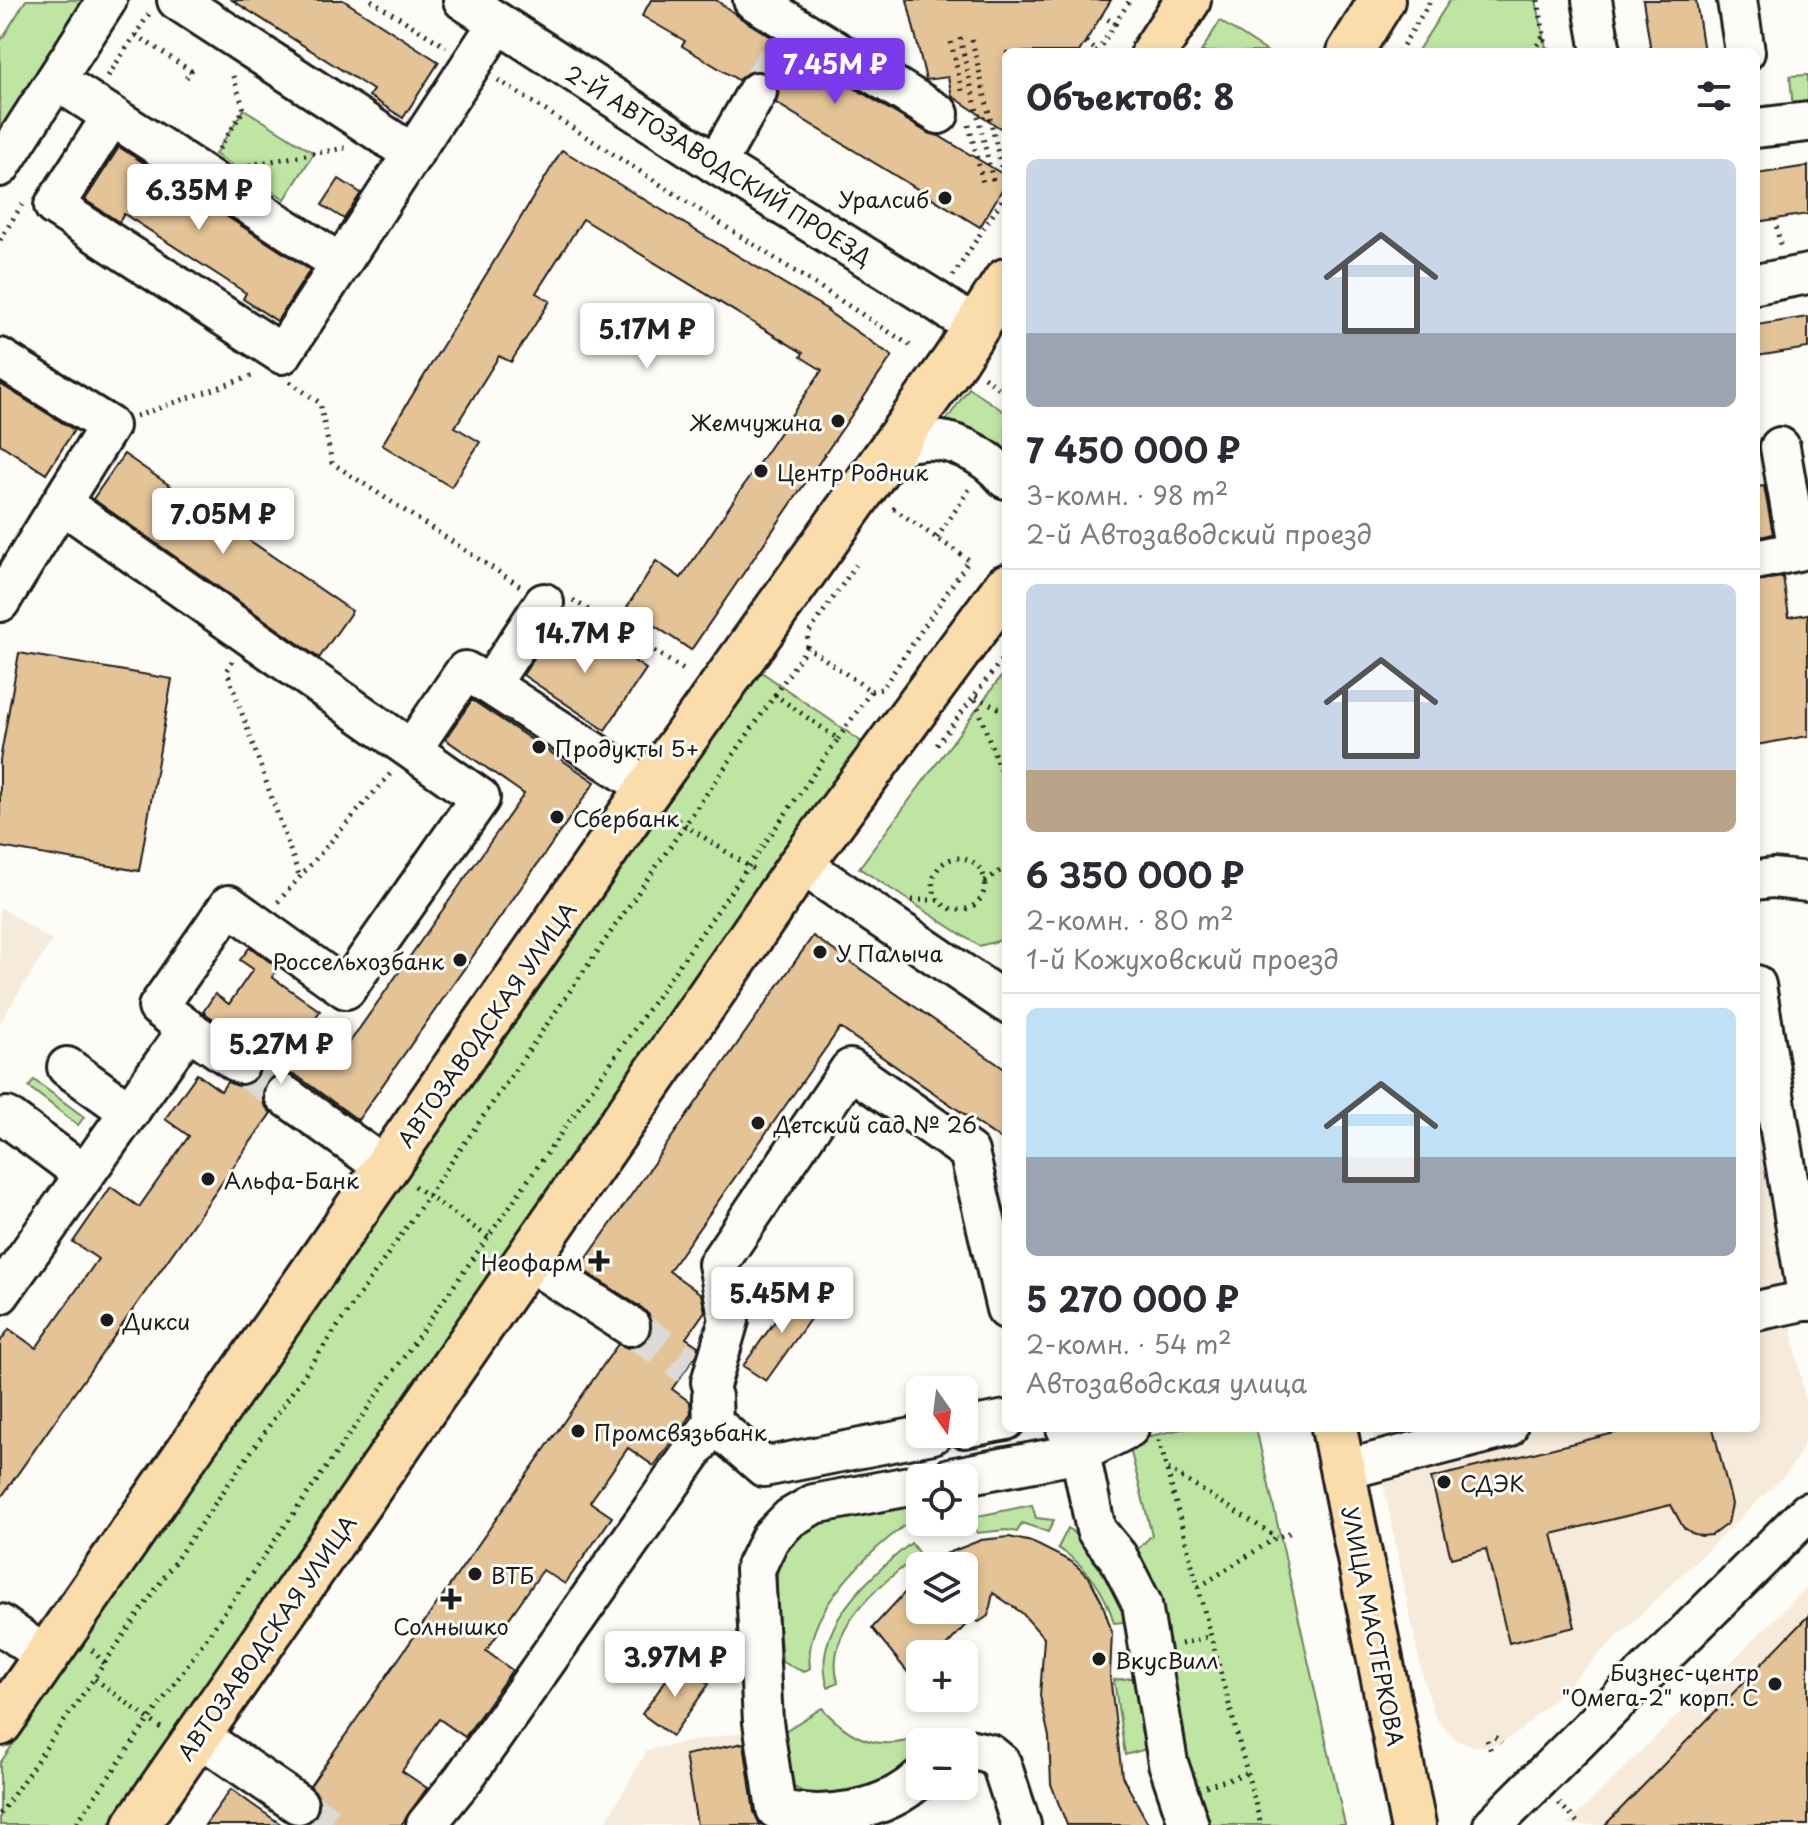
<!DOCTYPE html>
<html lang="ru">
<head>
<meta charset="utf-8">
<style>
  :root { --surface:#fff; --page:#f7f7f7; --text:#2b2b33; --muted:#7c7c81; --line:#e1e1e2; --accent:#7c3aed }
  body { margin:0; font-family:"Playpen Sans",sans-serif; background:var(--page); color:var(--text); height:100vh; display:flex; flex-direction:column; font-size:30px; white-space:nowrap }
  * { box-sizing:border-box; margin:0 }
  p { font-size:26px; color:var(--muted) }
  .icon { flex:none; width:44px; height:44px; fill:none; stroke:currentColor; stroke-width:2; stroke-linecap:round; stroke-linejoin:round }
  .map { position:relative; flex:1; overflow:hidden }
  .panel { position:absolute; left:1002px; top:48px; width:758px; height:1384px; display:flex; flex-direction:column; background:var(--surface); border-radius:12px; box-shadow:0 4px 12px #0003 }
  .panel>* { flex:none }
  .needle { width:52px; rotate:166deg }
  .fabs { position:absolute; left:906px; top:1376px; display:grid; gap:16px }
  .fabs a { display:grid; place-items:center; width:72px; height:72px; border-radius:12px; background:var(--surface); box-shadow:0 4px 12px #0003; font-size:40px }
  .price { position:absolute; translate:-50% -68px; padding:0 18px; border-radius:8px; background:#fff; color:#222; font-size:26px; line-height:52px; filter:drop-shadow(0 2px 4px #0008) }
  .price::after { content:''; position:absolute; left:50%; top:48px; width:24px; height:18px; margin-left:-12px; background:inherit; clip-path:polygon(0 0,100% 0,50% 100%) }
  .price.selected { background:var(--accent); color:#fff }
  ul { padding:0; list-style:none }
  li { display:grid; align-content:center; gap:16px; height:424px; padding:0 24px }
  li+li { border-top:2px solid var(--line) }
  li span { display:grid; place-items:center; height:248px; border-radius:12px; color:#555 }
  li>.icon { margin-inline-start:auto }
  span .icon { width:144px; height:144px; fill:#fffc; stroke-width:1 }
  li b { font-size:34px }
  h2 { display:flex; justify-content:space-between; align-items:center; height:96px; padding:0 24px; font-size:34px }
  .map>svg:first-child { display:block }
</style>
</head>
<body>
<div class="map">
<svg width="1808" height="1825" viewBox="0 0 1808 1825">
  <rect width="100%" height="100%" fill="#fdfcf7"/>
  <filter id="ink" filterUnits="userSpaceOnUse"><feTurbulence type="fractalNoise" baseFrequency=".0125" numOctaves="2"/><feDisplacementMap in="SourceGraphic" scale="16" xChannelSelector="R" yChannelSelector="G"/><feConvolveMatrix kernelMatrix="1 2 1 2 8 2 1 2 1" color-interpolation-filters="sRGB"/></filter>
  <g filter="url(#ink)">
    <g fill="#f6ebda">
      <path d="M0,907L52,941L0,1022Z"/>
      <path d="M1756,1131L1807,1412V1429L1802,1450L1787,1473L1520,1731L1501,1743L1491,1746H1473L1456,1740L1436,1719L1422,1675L1372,1428H1756Z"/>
      <path d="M1808,1586V1825H1567Z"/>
      <path d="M753,1730L768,1825H604L647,1750Z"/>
    </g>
    <g fill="#bee6a2" stroke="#6d815f" stroke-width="2">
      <path d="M26,0H83L0,129V42Z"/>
      <path d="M1450,0H1536L1547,52H1417Z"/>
      <path d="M1220,21L1268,52H1201Z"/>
      <path d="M1808,75V107L1793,109L1790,76Z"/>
      <path d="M244,109L314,153L285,199L215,154Z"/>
      <path d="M969,388L1006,413V456L941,428Z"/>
      <path d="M1006,670V939L979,946L859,868Z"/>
      <path d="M760,671L869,747L109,1825H0V1763Z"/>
      <path d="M34,1080L84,1117L78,1125L29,1087Z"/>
      <path d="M1186,1428H1256L1345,1825H1209C1204,1800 1193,1778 1186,1754C1179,1726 1173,1697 1167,1669C1159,1628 1165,1583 1135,1552L1152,1535L1128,1441Z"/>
      <path d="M908,1503L917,1516C874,1547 802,1610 810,1668L804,1672L782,1662C780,1634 776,1604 777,1576C780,1520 867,1511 908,1503Z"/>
      <path d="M1032,1505L1036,1518L1054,1520L1048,1532L1022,1523L1017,1532L1006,1530L977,1533L973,1517Z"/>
      <path d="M1068,1528L1103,1559L1134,1621L1114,1623C1105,1590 1087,1566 1058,1548Z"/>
      <path d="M911,1543L920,1555C881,1582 823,1630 838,1682L828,1687C809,1629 870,1576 911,1543Z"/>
      <path d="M1140,1677L1153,1747L1125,1755L1114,1680Z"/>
      <path d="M822,1708C859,1749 892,1752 941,1729L933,1742H920V1757C912,1765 905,1772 895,1777C875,1789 809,1806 792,1784C784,1773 783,1748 780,1734Z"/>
    </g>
    <g fill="#e4c396" stroke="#1c1c1c" stroke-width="2">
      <path d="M232,0H343L439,62L403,118L369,96L373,90Z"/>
      <path d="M651,0H716L742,19L928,133L939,136L1006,176V183L980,227L776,103L779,91L776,82L769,73L756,70L747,73L738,80L682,46L685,41L642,16Z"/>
      <path d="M907,0H1111L1079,52H1006V132L952,96L948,77L926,80Z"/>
      <path d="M1643,0H1696L1704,52H1651Z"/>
      <path d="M119,147L310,270L277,321L243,299L246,293L124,214L119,222L85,200Z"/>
      <path d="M562,150L828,310L827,311L892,356L691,650L627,607L656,561L681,578L822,370L801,357L803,353L583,219L536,293L550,301L511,362L499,356L455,427L480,442L451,487L382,445Z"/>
      <path d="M1808,166V214L1756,222V174Z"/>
      <path d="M339,179L361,193L344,219L322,205Z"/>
      <path d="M1808,317V348L1756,356V325Z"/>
      <path d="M0,384L74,430L46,474L0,444Z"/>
      <path d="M124,454L352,611L319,658L93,499Z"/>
      <path d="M1764,486L1773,534L1756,538V487Z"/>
      <path d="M1783,577L1789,617L1808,614V736L1756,745V581Z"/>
      <path d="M556,624L590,647L597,636L646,669L605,730L523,675Z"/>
      <path d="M19,653L172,679L139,871L0,847V760Z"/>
      <path d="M472,700L595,782L358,1120L297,1076L285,1073L276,1075L267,1082L262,1094L264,1105L271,1113L0,1499V1342L9,1329L36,1348L98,1259L73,1242L111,1187L139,1207L189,1136L165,1119L197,1074L221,1091L227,1082L238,1086L249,1084L259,1076L262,1066L260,1055L253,1046L203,1012L215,994L229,1004L253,969L240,960L250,947L278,968L272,977L320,1011L313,1021L347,1046L524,794L445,739Z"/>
      <path d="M813,936L1006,1070V1143L840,1028L669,1271L701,1294L705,1311L686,1338L698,1346L696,1355L672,1389L690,1402L691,1414L654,1466L628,1448L590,1502L612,1517L565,1584L543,1570L486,1651L512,1670L465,1737L439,1719L402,1771L427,1788L401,1825H302L316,1817L320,1806L318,1795L310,1786L618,1344L628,1348L639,1346L649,1337L652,1326L649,1315L642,1308L580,1268Z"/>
      <path d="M798,1289L820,1305L766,1381L743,1366Z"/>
      <path d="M1635,1428H1713L1732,1504L1728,1523L1712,1535L1701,1536L1692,1533L1683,1527L1671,1505L1552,1534L1575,1627L1509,1643L1486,1549L1451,1558L1431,1478Z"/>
      <path d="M1009,1537L1032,1542L1072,1562L1089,1577L1102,1602L1112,1632L1110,1676L1122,1776L1149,1825H1067L1051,1784L1049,1737L1040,1696L1044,1638L1022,1613L993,1593L988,1616L979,1622L971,1619L939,1654H919L909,1674L872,1628L920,1576V1610H964V1566L918,1565L981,1540Z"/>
      <path d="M1808,1616V1825H1605Z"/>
      <path d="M678,1663L709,1684L672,1736L642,1714Z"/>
      <path d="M744,1743L754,1812L760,1825H697L685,1755Z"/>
      <path d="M231,1789L253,1805L282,1825H205Z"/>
    </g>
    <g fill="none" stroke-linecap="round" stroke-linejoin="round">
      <g stroke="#dbdad6" stroke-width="38" stroke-dasharray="38 19" stroke-linecap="butt">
        <path d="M757,92L785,42"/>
        <path d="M240,1064L284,1095"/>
        <path d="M630,1326L688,1366"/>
        <path d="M298,1804L328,1825"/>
      </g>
      <g stroke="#1c1c1c" stroke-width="44">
        <g id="minor">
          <path d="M177,0L413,154"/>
          <path d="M463,0L716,164L935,300L976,328"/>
          <path d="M753,0L939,114"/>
          <path d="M1592,0L1601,52"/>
          <path d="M1737,0L1745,52"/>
          <path d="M56,80L341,264"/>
          <path d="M112,116L54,206L282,354L498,23"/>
          <path d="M1756,128L1808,122"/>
          <path d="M716,164L757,92"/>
          <path d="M0,167L107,0"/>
          <path d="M1756,284L1808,274"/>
          <path d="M0,358L109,426L61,503"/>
          <path d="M891,450C899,447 907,442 915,441C949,435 985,454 1006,479"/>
          <path d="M1756,560L1798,551L1780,447"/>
          <path d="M0,602L61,503L480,798L346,989L229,905L158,1007L188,1029"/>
          <path d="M544,603L490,685L649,788"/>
          <path d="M412,749L465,671L490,685"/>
          <path d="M801,864L1006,1003"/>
          <path d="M1756,880L1773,878L1808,882"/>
          <path d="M1756,985L1808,1301"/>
          <path d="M67,1067L130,1112"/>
          <path d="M284,1095L386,1168"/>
          <path d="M7,1117L84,1174"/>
          <path d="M527,1260L630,1326"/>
          <path d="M0,1294L188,1029L240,1064"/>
          <path d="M1756,1311L1808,1300"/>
          <path d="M711,1382L729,1320L718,1264L850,1069L969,1152L1006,1309"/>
          <path d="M712,1397L713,1423L764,1467L933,1434"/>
          <path d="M964,1428L1006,1420"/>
          <path d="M1066,1428L1080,1453L1129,1428"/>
          <path d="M1344,1470L1507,1428"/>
          <path d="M950,1478L1080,1453L1096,1530L1118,1557L1142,1604L1168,1763L1189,1825"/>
          <path d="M920,1484L814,1504L790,1518L770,1538L755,1569L763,1722L776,1809C823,1820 883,1813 920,1778"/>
          <path d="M0,1624L47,1657"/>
          <path d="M199,1736L298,1804"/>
          <path d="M964,1748L990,1754L1001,1763L1021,1825"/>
          <path d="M426,1825L464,1778L713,1423"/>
          <path d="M1493,1825L1808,1512"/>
        </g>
      </g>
      <g stroke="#1c1c1c" stroke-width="50">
        <g id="major">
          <path d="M1154,52L1188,0"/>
          <path d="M1350,52L1382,0"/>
          <path d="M1334,1428L1413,1825"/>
          <path d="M0,1723L642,798L955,360L1006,281"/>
          <path d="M136,1825L801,864L1006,587"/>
        </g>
      </g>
      <g stroke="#1c1c1c" stroke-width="5" stroke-dasharray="2 6" stroke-linecap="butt">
        <path d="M371,0L446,47"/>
        <path d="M1538,0L1547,52"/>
        <path d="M1115,24L1130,0"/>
        <path d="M136,35L191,71L186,78"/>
        <path d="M960,38L993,181"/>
        <path d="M972,40L1004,179"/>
        <path d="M951,42L962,91"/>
        <path d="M1086,42L1097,51"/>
        <path d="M1097,52L1115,24L1102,16"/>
        <path d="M1399,52L1431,0"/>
        <path d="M1533,52L1543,36"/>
        <path d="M108,76L149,14"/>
        <path d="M498,80L911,346"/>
        <path d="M969,125L983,183"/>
        <path d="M219,149L244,109L233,76"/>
        <path d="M249,165L345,148"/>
        <path d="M1775,219L1781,249"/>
        <path d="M0,240L23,203"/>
        <path d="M953,276L1006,194"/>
        <path d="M984,377L1006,393"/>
        <path d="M290,382L320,403L332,463L520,586"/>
        <path d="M136,416L255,375"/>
        <path d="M937,538L970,488"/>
        <path d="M573,600L684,670"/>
        <path d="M807,647L808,634L856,565"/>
        <path d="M232,661L227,671L300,878"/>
        <path d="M871,691L882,689L969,560L894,509L891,514"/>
        <path d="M775,695L807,647L871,691L838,739"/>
        <path d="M1006,712L974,696L1006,788"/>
        <path d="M937,745L1006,654"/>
        <path d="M671,816L753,869"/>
        <circle cx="959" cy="884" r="26"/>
        <path d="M985,881L1006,867"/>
        <path d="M912,900H938"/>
        <path d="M278,902L390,774"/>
        <path d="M414,1186L491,1239"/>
        <path d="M1159,1440L1261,1825"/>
        <path d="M1168,1469L1277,1537"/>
        <path d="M1199,1587L1277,1537L1292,1532"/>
        <path d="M1181,1644L1211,1636"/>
        <path d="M92,1650L105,1664"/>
        <path d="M95,1679L162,1729"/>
        <path d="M1495,1737L1501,1743"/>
        <path d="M1487,1740L1491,1751"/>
        <path d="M1206,1786L1248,1773"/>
        <path d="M1559,1803L1580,1825"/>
        <path d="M0,1814L775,695L838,739L75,1825"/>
      </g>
      <use href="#minor" stroke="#fdfcf7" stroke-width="38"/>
      <use href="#major" stroke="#fbddab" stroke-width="44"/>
    </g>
  </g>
  <g fill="#1c1c1c" stroke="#fdfcf7" stroke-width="3">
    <circle cx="945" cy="198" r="8"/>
    <circle cx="838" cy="421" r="8"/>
    <circle cx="761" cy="471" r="8"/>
    <circle cx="539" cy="747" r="8"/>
    <circle cx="557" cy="817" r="8"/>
    <circle cx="820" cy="952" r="8"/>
    <circle cx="460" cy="960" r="8"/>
    <circle cx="758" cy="1123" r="8"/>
    <circle cx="208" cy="1179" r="8"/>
    <path d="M595 1249h8v8h8v8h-8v8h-8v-8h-8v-8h8z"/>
    <circle cx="107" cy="1320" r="8"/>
    <circle cx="578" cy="1431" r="8"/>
    <circle cx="1444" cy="1482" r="8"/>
    <circle cx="475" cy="1574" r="8"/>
    <path d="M447 1587h8v8h8v8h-8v8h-8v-8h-8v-8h8z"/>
    <circle cx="1099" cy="1659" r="8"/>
    <circle cx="1775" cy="1684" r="8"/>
  </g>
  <g text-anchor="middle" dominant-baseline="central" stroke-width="6" stroke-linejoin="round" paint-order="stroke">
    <g font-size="22" fill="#1c1c1c" stroke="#fdfcf7">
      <text transform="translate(719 164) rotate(32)">2-Й АВТОЗАВОДСКИЙ ПРОЕЗД</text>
      <text transform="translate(486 1024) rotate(-55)">АВТОЗАВОДСКАЯ УЛИЦА</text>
      <text transform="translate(1374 1626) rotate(79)">УЛИЦА МАСТЕРКОВА</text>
      <text transform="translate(266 1637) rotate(-55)">АВТОЗАВОДСКАЯ УЛИЦА</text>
    </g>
    <g font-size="22" fill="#1c1c1c" stroke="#fdfcf7" text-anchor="start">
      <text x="929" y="198" text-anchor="end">Уралсиб</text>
      <text x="822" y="421" text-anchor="end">Жемчужина</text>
      <text x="777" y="471">Центр Родник</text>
      <text x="555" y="747">Продукты 5+</text>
      <text x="573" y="817">Сбербанк</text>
      <text x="836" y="952">У Палыча</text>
      <text x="444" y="960" text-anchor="end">Россельхозбанк</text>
      <text x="774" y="1123">Детский сад № 26</text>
      <text x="224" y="1179">Альфа-Банк</text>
      <text x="583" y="1261" text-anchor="end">Неофарм</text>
      <text x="123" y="1320">Дикси</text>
      <text x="594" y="1431">Промсвязьбанк</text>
      <text x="1460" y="1482">СДЭК</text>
      <text x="491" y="1574">ВТБ</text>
      <text x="451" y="1625" text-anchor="middle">Солнышко</text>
      <text x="1115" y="1659">ВкусВилл</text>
      <text x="1759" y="1671" text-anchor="end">Бизнес-центр<tspan x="1759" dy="25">"Омега-2" корп. C</tspan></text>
    </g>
  </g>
</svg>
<div class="fabs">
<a><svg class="needle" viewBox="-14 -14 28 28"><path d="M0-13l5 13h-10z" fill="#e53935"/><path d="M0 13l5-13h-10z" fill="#7c7c81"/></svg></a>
<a><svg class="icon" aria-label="locate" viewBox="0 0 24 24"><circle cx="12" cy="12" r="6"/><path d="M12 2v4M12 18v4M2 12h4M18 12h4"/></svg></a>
<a><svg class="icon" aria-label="layers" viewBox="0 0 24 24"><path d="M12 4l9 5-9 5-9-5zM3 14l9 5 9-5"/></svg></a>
<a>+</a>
<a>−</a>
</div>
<b class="price selected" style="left:835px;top:106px">7.45M ₽</b>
<b class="price" style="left:199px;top:232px">6.35M ₽</b>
<b class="price" style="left:647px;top:371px">5.17M ₽</b>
<b class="price" style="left:223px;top:556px">7.05M ₽</b>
<b class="price" style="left:585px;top:675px">14.7M ₽</b>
<b class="price" style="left:281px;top:1086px">5.27M ₽</b>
<b class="price" style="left:782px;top:1335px">5.45M ₽</b>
<b class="price" style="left:675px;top:1699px">3.97M ₽</b>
<section class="panel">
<h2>Объектов: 8<svg class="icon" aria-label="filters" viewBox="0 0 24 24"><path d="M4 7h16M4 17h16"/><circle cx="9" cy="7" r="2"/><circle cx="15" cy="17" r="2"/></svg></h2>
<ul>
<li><span style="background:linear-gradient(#c9d6e8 70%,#9aa5b1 0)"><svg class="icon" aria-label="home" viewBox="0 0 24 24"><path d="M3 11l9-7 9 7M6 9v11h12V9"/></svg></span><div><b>7 450 000 ₽</b><p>3-комн. · 98 m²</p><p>2-й Автозаводский проезд</p></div></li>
<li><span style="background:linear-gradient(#c9d6e8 75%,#b9a48a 0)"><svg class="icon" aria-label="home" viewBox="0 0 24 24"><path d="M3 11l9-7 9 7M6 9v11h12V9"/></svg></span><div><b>6 350 000 ₽</b><p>2-комн. · 80 m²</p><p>1-й Кожуховский проезд</p></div></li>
<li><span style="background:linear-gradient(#bfe0f5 60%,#9aa5b1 0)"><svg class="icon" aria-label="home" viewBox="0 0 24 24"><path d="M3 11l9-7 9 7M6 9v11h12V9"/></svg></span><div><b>5 270 000 ₽</b><p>2-комн. · 54 m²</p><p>Автозаводская улица</p></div></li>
</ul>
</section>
</div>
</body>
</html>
